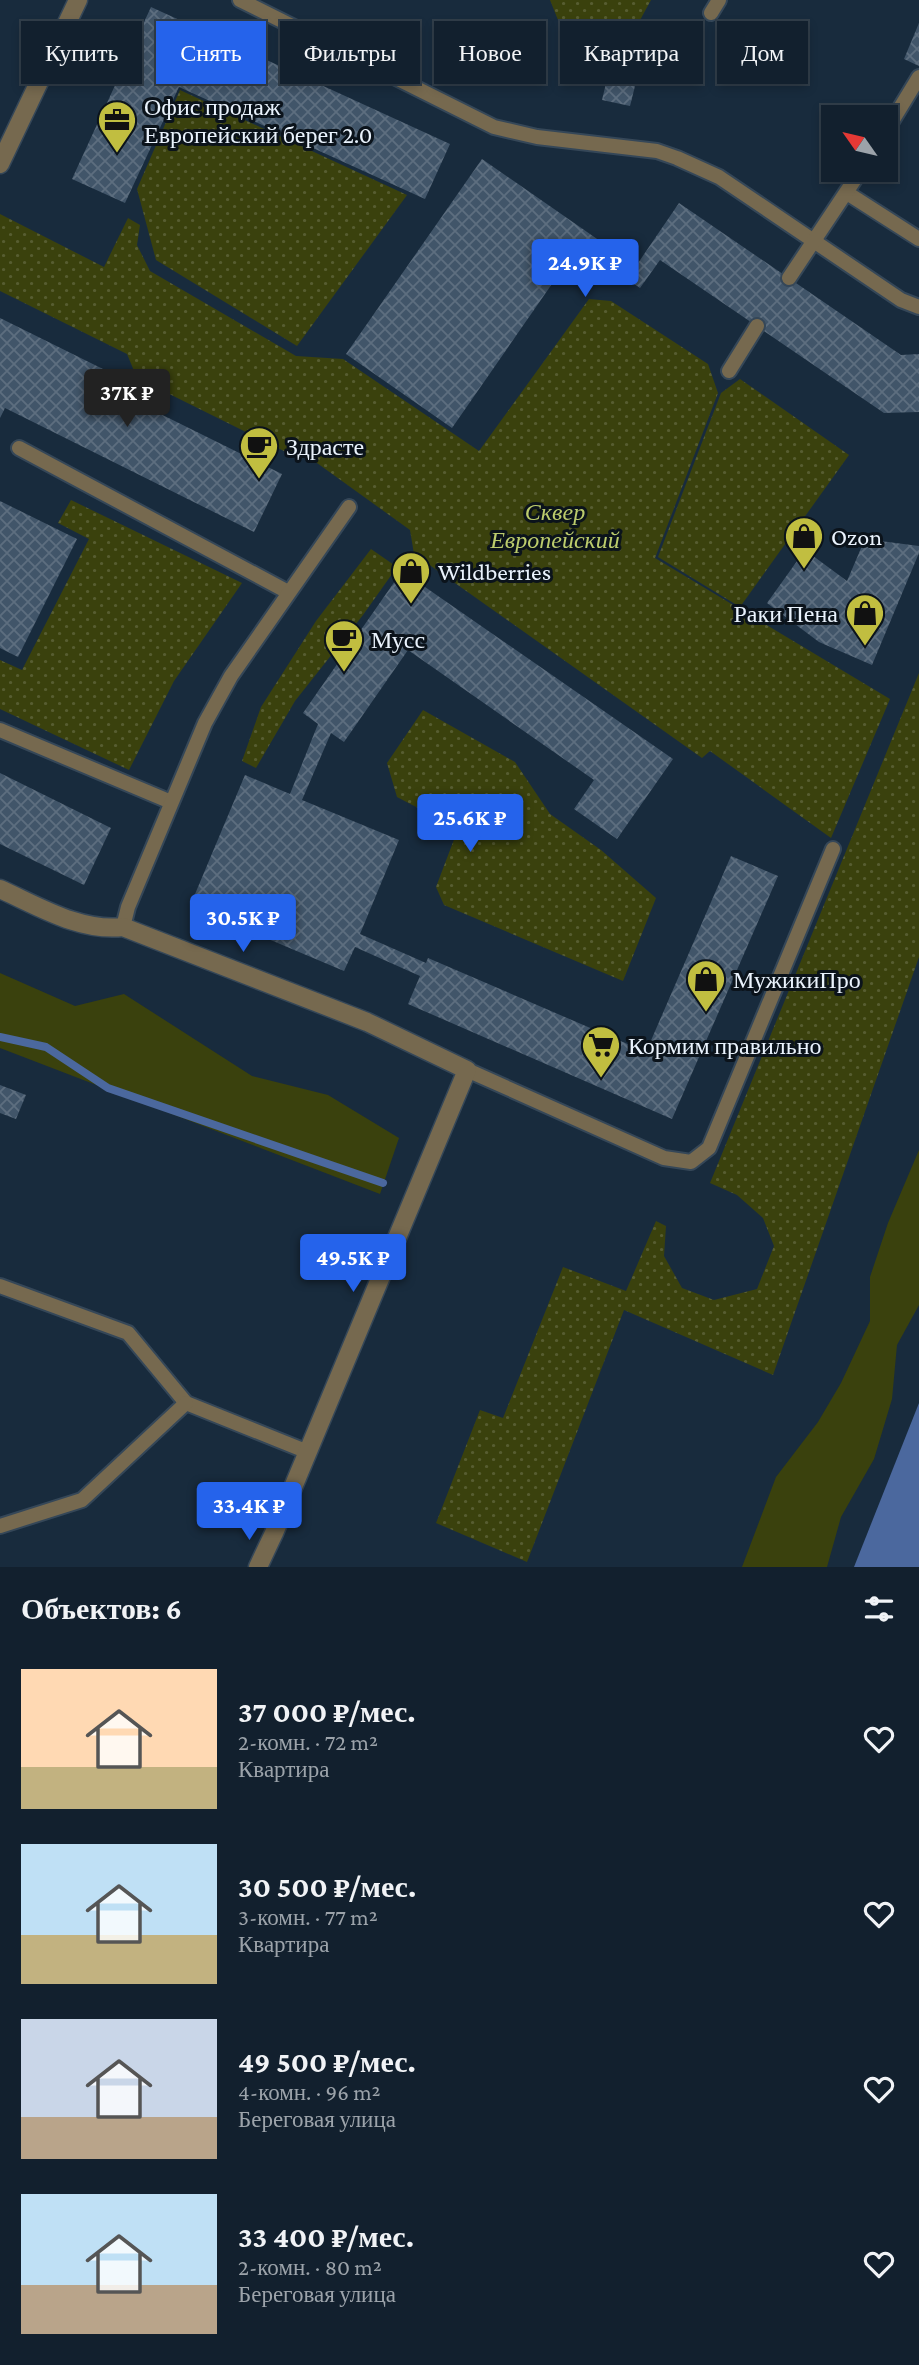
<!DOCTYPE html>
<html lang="ru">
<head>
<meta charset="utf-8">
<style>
  :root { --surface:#12202e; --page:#1b2836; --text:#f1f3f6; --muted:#9ca3aa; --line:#313e4a; --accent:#2563eb }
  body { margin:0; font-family:"Crimson Pro",serif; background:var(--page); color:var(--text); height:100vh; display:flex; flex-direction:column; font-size:26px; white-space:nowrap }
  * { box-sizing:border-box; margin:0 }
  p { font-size:23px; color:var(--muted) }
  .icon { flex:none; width:38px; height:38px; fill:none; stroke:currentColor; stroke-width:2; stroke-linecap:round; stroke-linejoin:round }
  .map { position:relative; height:1567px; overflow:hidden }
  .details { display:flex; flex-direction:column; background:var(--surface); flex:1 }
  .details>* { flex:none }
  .top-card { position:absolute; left:21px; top:21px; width:878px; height:63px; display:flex; gap:14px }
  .needle { width:46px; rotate:304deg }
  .fabs { position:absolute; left:821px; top:105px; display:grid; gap:14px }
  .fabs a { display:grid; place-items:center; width:77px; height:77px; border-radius:0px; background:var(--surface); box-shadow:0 4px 10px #0003,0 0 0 2px var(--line); font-size:35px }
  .price { position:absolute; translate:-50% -60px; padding:0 16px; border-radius:7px; background:var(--accent); color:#fff; font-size:23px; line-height:46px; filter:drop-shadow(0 2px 4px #0008) }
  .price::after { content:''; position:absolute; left:50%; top:42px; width:21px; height:16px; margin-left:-10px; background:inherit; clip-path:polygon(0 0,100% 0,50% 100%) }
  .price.current { background:#222; color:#fff }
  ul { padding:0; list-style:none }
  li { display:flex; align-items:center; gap:21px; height:175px; padding:0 21px }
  li span { display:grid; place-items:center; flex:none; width:196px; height:140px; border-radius:0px; color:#555 }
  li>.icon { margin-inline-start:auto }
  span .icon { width:84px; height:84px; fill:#fffc; stroke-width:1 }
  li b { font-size:30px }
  h2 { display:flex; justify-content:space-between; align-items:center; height:84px; padding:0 21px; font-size:30px }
  .pill { padding:0 24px; border-radius:0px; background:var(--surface); box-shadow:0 4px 10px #0003,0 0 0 2px var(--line); font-size:24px; line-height:63px }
  .pill.current { background:var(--accent); color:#fff }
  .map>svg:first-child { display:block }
</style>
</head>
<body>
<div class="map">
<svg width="919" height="1567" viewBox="0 0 919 1567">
  <defs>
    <pattern id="park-dots" width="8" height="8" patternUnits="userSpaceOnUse" patternTransform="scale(1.75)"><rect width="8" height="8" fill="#3a410d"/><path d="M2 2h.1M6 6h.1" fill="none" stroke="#575d31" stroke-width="1.8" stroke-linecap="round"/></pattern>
    <pattern id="building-cross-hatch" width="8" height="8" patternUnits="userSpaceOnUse" patternTransform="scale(1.75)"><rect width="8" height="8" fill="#415569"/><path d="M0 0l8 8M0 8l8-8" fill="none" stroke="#5d6e7f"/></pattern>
  </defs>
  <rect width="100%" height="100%" fill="#182b3d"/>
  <g fill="#3a410d">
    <path d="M0,973L75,1006L124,994L252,1076L328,1095L399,1138L380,1194L0,1048Z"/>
    <path d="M919,1150V1305L897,1345L892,1399L874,1459L841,1517L827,1567H742L776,1477L818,1422L841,1383L870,1321V1277L888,1223Z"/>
  </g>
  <g fill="url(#park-dots)">
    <path d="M550,0H651L639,22L558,20Z"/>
    <path d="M180,90L407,195L297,346L156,260L137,189Z"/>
    <path d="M0,214L104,267L128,218L140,225L137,245L150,271L296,356L343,359L479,451L589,299L611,301L708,364L718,393L655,558L890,699L831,838L710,751L702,758L414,554L410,530L310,458L294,456L137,378L127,354L0,291Z"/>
    <path d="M740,379L849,455L740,607L658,557L721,393Z"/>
    <path d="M71,500L242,583L174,681L129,770L0,709V660L22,670L89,539L58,523Z"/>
    <path d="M371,549L397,567L363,615L295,701L256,768L242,761L261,707L316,621Z"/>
    <path d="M919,673V957L773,1375L624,1310L527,1562L436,1523L480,1410L503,1418L563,1267L626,1291L656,1221L666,1226L664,1256L682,1288L714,1300L757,1289L774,1246L763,1218L737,1195L710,1183Z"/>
    <path d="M423,710L515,762L550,814L601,850L656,898L623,981L444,905L436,887L458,829L397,797L387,763Z"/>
  </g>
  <path fill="#4b689e" d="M919,1403V1567H854Z"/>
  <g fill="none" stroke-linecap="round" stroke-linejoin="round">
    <path stroke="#4b689e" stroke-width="8" d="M0,1037L46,1047L108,1088L383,1183"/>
  </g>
  <g fill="url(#building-cross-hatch)">
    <path d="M151,7L450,144L425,199L179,87L125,203L72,179Z"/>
    <path d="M919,23V66L904,59Z"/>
    <path d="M607,79L635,86L630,106L602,100Z"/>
    <path d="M482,159L636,266L679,203L901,355L919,354V412L884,413L660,260L640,288L579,245L452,428L346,354Z"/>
    <path d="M0,318L111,373L104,386L282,474L254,532L5,408L0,418Z"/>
    <path d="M0,501L77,539L18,657L0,648Z"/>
    <path d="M865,539L919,546V553L872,665L819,642L767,603L805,550L847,581Z"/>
    <path d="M402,571L673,759L617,839L574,809L594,780L408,650L344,742L331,733L302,800L399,840L360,934L426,963L428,958L646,1052L731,856L778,876L672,1119L408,1004L420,976L355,947L344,971L190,906L245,775L290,794L318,724L303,713Z"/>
    <path d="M0,773L111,828L84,885L0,844Z"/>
    <path d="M0,1085L26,1095L16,1119L0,1113Z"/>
  </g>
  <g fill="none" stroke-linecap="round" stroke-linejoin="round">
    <g stroke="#354758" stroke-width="18">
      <g id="service">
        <path d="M240,0L494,127L537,137L657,151L677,158L719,177L901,300L919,307"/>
        <path d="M711,13L719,0"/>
        <path d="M886,131L919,77"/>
        <path d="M847,193L919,239"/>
        <path d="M789,278L861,170"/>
        <path d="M729,371L757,326"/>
        <path d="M19,448L288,592"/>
        <path d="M0,730L171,802"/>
        <path d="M123,927L128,907L205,723L231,676L349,507"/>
        <path d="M467,1070L664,1158L691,1162L709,1148L833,849"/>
        <path d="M0,1286L128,1333L186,1403L308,1452"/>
        <path d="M0,1526L82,1500L186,1403"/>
      </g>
    </g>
    <g stroke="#354758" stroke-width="21">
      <g id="minor">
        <path d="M0,164L78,0"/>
        <path d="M0,889C38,906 80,932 123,927L367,1022L467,1070L274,1533L258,1567"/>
      </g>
    </g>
    <use href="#service" stroke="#76694f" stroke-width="14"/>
    <use href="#minor" stroke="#76694f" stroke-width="18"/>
  </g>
  <defs>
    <g id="office-pin" transform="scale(2.0125)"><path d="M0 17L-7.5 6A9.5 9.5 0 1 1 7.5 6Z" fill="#c1be40" stroke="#0b131b"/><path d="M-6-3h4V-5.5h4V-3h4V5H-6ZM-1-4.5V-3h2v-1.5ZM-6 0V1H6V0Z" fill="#111"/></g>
    <g id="cafe-pin" transform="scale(2.0125)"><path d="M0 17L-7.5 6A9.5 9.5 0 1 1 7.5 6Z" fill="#c1be40" stroke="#0b131b"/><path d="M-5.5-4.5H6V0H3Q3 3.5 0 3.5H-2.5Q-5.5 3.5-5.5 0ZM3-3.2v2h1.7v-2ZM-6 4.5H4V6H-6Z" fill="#111"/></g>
    <g id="shop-pin" transform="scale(2.0125)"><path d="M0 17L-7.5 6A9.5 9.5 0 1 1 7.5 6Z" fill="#c1be40" stroke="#0b131b"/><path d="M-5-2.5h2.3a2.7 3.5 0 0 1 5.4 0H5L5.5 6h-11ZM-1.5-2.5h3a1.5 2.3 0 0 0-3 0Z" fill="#111"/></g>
    <g id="supermarket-pin" transform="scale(2.0125)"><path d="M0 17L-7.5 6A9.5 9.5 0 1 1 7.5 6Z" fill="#c1be40" stroke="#0b131b"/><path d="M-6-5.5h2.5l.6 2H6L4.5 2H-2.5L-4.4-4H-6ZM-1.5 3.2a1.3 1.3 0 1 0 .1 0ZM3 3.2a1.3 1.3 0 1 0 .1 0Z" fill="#111"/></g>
  </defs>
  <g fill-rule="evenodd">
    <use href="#office-pin" x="117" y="120"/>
    <use href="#cafe-pin" x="259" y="446"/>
    <use href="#shop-pin" x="804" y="536"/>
    <use href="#shop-pin" x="411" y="571"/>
    <use href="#shop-pin" x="865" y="613"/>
    <use href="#cafe-pin" x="344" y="639"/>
    <use href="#shop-pin" x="706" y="979"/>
    <use href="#supermarket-pin" x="601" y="1045"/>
  </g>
  <g text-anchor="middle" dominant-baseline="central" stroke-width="6" stroke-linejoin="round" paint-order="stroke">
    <g font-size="24" fill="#eaf3fd" stroke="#0b131b" text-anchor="start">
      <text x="144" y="106">Офис продаж<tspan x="144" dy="28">Европейский берег 2.0</tspan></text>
      <text x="286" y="446">Здрасте</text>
      <text x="831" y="536">Ozon</text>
      <text x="438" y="571">Wildberries</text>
      <text x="838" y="613" text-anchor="end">Раки Пена</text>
      <text x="371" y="639">Мусс</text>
      <text x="733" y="979">МужикиПро</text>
      <text x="628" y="1045">Кормим правильно</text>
    </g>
    <g font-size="24" font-style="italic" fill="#bccc6c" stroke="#0b131b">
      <text x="555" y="511">Сквер<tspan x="555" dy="28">Европейский</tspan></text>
    </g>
  </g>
</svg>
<div class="fabs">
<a><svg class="needle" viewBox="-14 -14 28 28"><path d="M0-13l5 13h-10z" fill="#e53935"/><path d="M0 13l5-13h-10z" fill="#9ca3aa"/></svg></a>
</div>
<b class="price" style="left:585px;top:299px">24.9K ₽</b>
<b class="price current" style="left:127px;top:429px">37K ₽</b>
<b class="price" style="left:470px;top:854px">25.6K ₽</b>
<b class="price" style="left:243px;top:954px">30.5K ₽</b>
<b class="price" style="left:353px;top:1294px">49.5K ₽</b>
<b class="price" style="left:249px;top:1542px">33.4K ₽</b>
<div class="top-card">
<a class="pill">Купить</a>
<a class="pill current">Снять</a>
<a class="pill">Фильтры</a>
<a class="pill">Новое</a>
<a class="pill">Квартира</a>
<a class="pill">Дом</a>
</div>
</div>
<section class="details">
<h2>Объектов: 6<svg class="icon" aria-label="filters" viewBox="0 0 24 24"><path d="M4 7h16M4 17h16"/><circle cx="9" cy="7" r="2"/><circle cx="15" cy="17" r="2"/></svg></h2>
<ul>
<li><span style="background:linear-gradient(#ffd9b3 70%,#c2b280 0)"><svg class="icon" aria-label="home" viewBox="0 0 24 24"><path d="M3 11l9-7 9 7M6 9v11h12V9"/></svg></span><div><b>37 000 ₽/мес.</b><p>2-комн. · 72 m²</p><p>Квартира</p></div><svg class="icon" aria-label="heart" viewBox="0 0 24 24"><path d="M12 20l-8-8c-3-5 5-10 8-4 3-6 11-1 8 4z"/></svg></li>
<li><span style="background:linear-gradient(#bfe0f5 65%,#c2b280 0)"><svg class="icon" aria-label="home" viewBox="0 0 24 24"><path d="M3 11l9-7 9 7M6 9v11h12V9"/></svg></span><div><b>30 500 ₽/мес.</b><p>3-комн. · 77 m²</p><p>Квартира</p></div><svg class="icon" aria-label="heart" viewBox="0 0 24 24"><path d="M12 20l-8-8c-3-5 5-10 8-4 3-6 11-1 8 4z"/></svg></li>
<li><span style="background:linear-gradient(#c9d6e8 70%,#b9a48a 0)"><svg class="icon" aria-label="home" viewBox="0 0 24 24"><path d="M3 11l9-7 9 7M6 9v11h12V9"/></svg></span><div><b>49 500 ₽/мес.</b><p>4-комн. · 96 m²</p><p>Береговая улица</p></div><svg class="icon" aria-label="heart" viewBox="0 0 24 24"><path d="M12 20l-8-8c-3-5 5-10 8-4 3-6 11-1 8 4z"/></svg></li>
<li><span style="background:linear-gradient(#bfe0f5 65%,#b9a48a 0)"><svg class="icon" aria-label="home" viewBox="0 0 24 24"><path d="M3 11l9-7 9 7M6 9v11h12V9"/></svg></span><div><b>33 400 ₽/мес.</b><p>2-комн. · 80 m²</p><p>Береговая улица</p></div><svg class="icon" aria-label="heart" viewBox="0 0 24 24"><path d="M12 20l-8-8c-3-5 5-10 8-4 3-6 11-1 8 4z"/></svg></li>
</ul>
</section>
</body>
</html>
